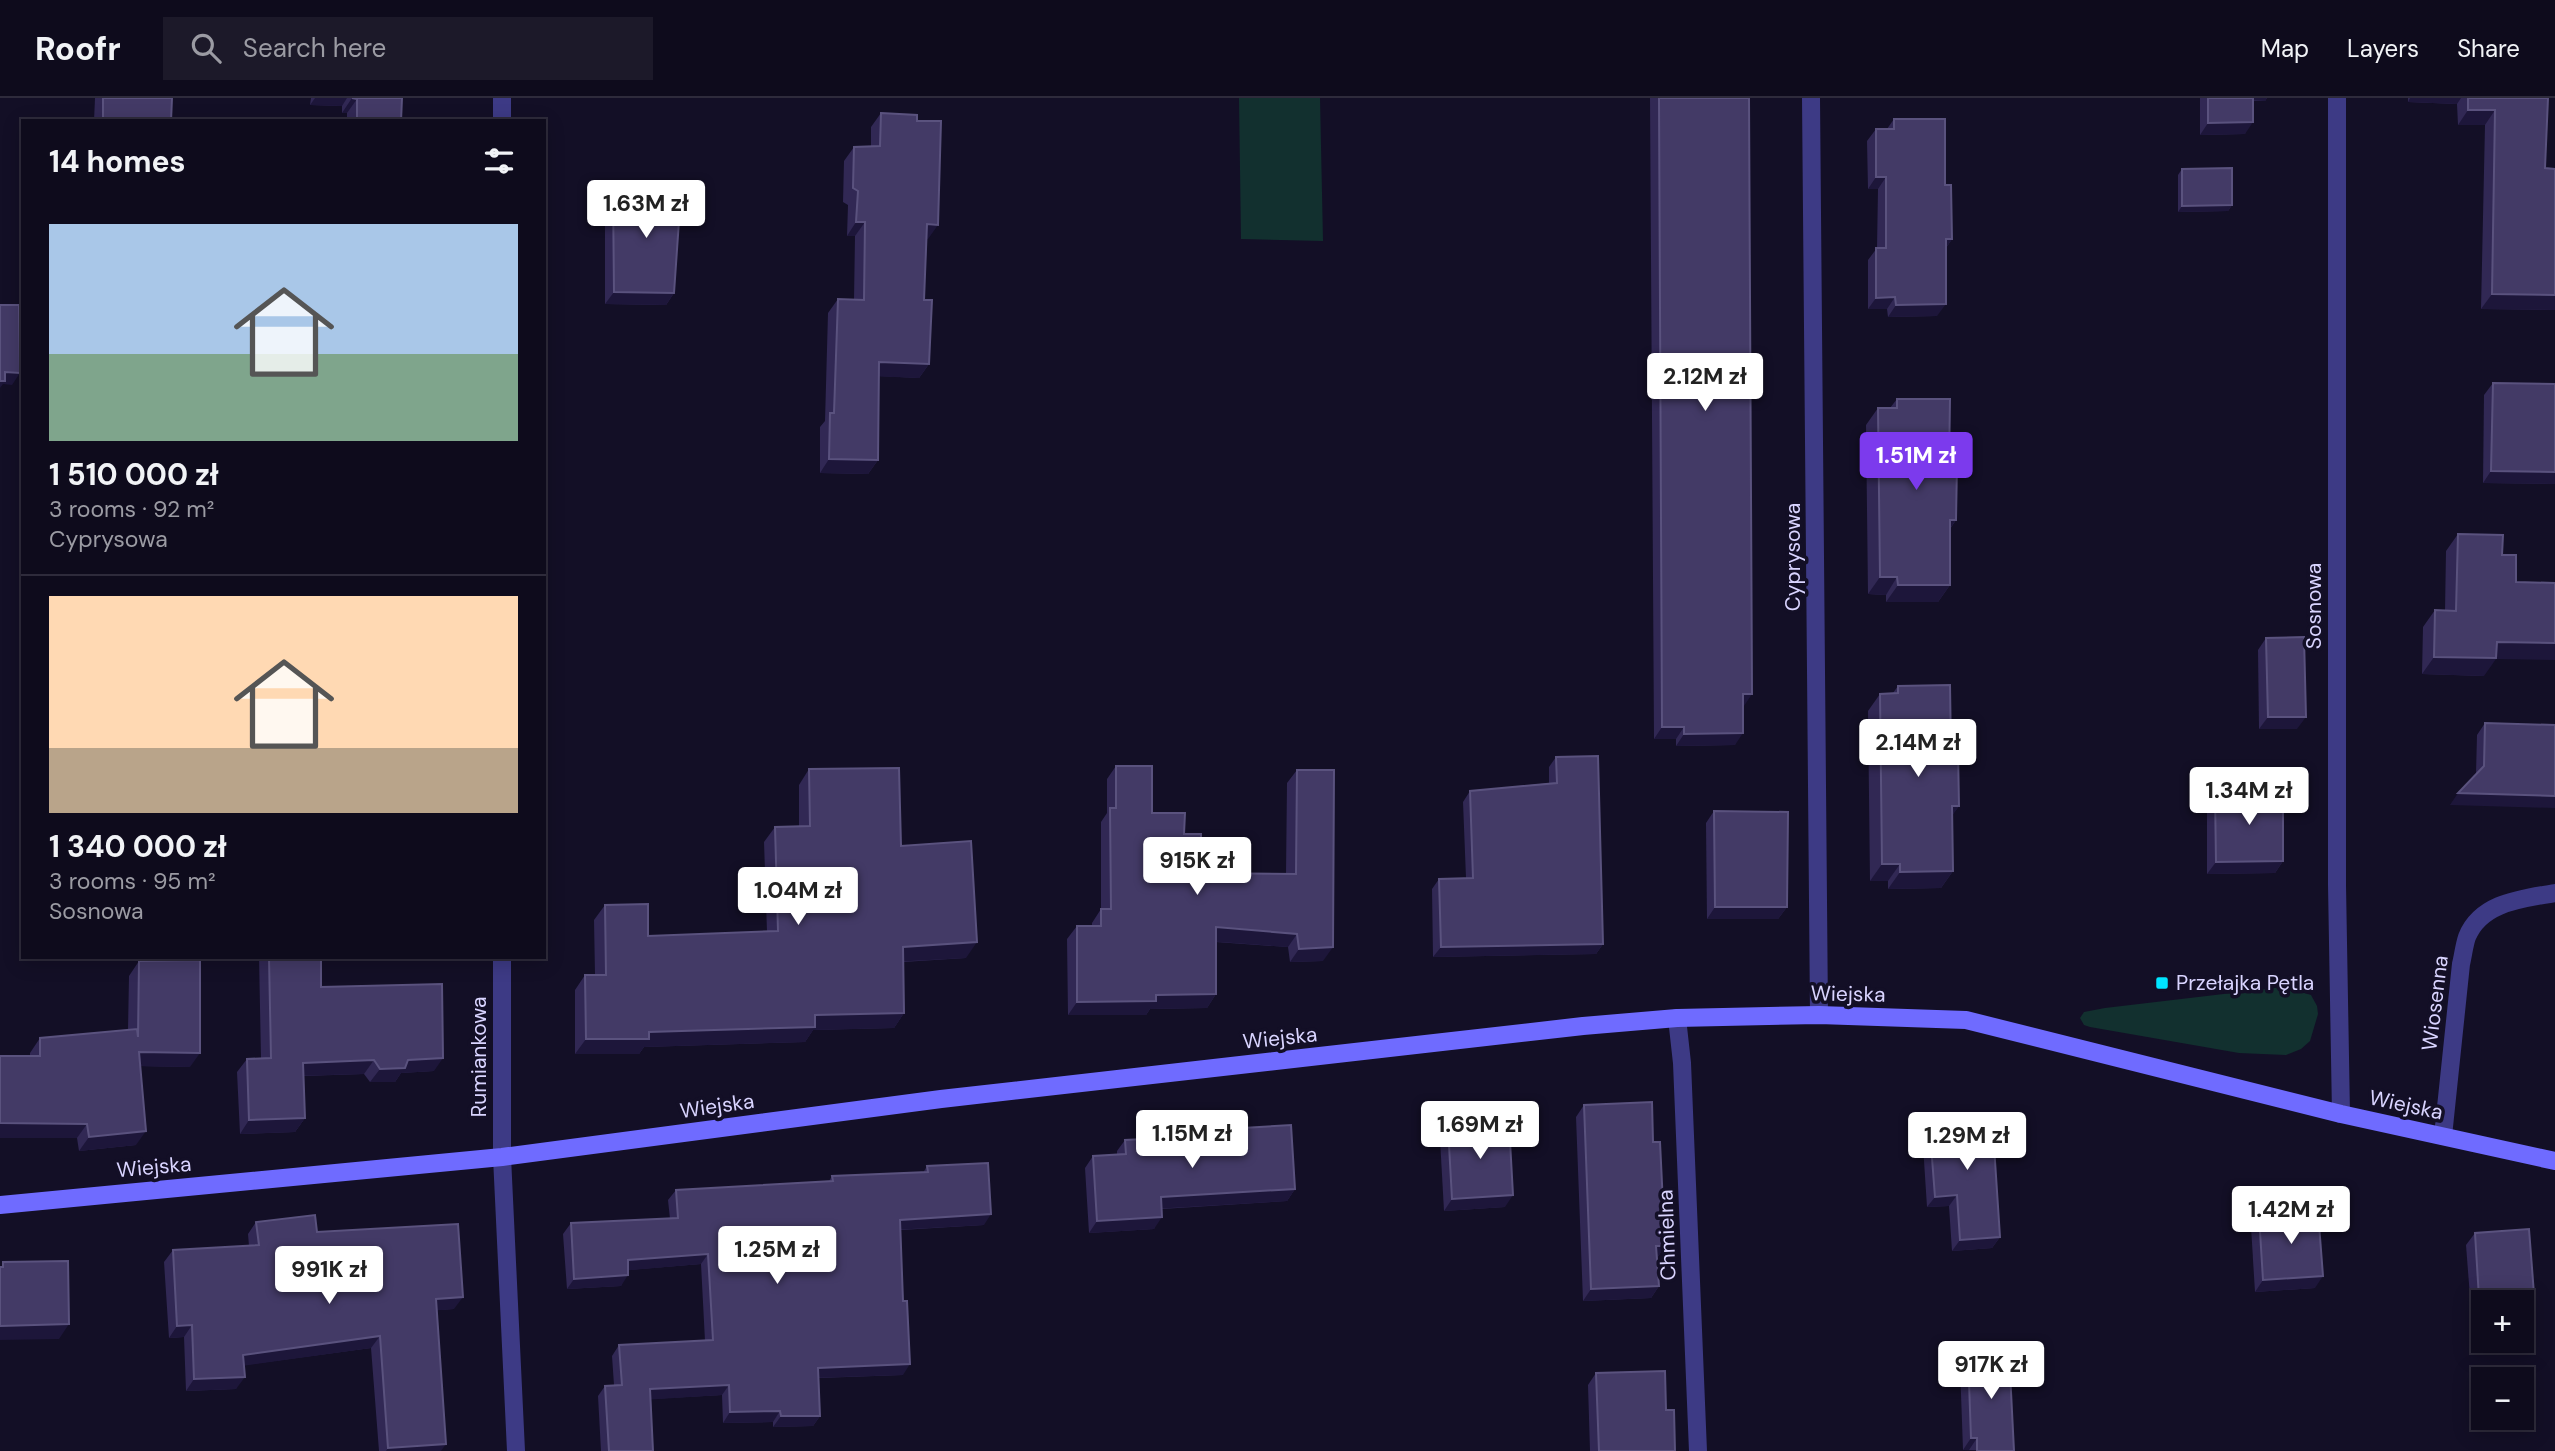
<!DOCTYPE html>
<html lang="en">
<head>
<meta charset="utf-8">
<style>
  :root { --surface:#0e0b1c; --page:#1c1929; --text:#f1f3f6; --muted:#9b9ba3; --line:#2e2b3b; --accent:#7c3aed }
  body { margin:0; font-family:"DM Sans",sans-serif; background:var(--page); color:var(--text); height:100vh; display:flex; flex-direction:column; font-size:26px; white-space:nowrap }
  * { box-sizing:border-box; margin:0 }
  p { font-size:23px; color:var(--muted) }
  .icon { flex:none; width:38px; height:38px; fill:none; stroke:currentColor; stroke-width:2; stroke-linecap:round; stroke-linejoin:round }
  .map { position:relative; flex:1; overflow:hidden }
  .side { position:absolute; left:21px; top:21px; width:525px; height:840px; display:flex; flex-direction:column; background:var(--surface); border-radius:0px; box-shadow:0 4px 18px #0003,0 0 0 2px var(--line) }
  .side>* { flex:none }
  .buttons { position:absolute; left:2471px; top:1192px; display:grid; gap:14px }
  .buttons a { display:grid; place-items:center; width:63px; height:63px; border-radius:0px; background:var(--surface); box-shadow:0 4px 18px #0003,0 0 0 2px var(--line); font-size:35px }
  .price { position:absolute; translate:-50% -60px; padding:0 16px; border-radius:7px; background:#fff; color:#222; font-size:23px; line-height:46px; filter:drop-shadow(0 2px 4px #0008) }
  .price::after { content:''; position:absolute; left:50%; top:42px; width:21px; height:16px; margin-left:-10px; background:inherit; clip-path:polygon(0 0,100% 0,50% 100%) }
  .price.selected { background:var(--accent); color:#fff }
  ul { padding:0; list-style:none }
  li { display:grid; align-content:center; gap:14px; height:371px; padding:0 28px }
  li+li { border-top:2px solid var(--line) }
  li span { display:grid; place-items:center; height:217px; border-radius:0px; color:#555 }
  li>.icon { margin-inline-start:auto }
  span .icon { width:126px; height:126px; fill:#fffc; stroke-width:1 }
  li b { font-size:30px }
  h2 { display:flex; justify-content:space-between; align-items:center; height:84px; padding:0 28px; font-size:30px }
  header { display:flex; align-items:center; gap:42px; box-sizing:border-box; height:98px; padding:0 35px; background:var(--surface); border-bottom:2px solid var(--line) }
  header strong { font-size:33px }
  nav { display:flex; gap:38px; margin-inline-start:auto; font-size:24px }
  .search { width:490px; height:63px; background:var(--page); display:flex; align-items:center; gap:18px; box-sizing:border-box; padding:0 24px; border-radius:0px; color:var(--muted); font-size:26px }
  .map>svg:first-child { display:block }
</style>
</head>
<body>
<header>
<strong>Roofr</strong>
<div class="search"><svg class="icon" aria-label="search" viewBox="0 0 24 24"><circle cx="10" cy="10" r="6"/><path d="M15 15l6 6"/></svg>Search here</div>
<nav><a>Map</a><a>Layers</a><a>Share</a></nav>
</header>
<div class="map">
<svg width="2555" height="1353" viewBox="0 0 2555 1353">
  <rect width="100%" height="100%" fill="#130f26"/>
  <g fill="#12302f">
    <path d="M1239,0H1320L1323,143L1241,141Z"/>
    <path d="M2283,889L2311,897L2317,908L2318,916L2310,943L2301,951L2286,957L2239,955L2090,929L2084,927L2080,920L2084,914L2105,910Z"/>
  </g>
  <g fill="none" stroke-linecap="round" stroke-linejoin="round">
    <g stroke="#3d3a85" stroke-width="18">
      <path d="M1811,0L1819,917"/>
      <path d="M2337,0V787L2341,1016"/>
      <path d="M502,23V0"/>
      <path d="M502,859V1059L516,1353"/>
      <path d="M1677,920L1682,965L1698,1353"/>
      <path d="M2443,1038L2461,866C2463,858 2464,848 2467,839C2481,804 2522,801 2555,795"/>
    </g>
    <path stroke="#6f6bff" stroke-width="18" d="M0,1107L502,1059L941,1001L1583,928L1677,920L1819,917L1966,922L2341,1016L2555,1063"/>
  </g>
  <g fill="#312854">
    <path d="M95,0H172L171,23H94Z"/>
    <path d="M311,0H402L401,23H347V15H342V8L310,7Z"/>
    <path d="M1650,0H1749L1744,608L1735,647L1676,648V641H1654Z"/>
    <path d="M2200,0H2267L2265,3H2253L2245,36L2200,37Z"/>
    <path d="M2408,0H2548L2545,70L2555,71V212L2481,211L2485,27H2458L2457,6L2408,4Z"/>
    <path d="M881,15L928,141H927L924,202L929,266L919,280L879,278L878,362L868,376L820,375V329L825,323L828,215L838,201L854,202L855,138H847L848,107L843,104L844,63L854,49L871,48V29Z"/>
    <path d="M1894,21L1945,87L1952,141L1946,150L1937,218L1888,219L1887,211H1868V162L1877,150L1878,91H1868L1867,43L1876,31H1887Z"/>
    <path d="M2182,71L2232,107L2228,113L2178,114V77Z"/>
    <path d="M613,93L674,195L666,207L605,206V105Z"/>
    <path d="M2493,285L2555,286V386L2483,385L2484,297Z"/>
    <path d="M1897,301L1949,366L1956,422L1950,431V487L1938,504H1886V497L1868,496L1866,327L1878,310H1890Z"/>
    <path d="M2458,436L2484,578L2422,576L2423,529L2435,512L2445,513L2446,453Z"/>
    <path d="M2266,540L2297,631H2259L2258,552Z"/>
    <path d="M1898,588L1951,652L1959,708L1952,717L1953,773L1941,790L1888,791V783H1870L1868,613L1880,596L1893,595Z"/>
    <path d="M2485,625L2555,627L2450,707L2476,676L2477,637Z"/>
    <path d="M1556,659L1603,846L1596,856L1433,859L1432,791L1439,781L1466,780L1463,704L1470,693L1549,685V669Z"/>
    <path d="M1116,668L1152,715L1184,736L1201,775L1286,776L1287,685L1297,672L1323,863L1290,864L1288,849L1216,844V896L1207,910L1150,911L1146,917H1068L1067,841L1077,828H1092V825L1101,811V724L1107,715V681Z"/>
    <path d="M809,671L901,748L966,860L903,864L904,915L894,930L813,932L805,944L644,949L639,956H575V892L585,877H595L594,822L605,807L648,838L767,834L764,744L775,729L799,728V687Z"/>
    <path d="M2215,696L2283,763L2275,775L2207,776V708Z"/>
    <path d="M1714,713L1787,809L1778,821H1707L1706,725Z"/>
    <path d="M259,859H321V889L434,973L401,975L395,984H370L364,976L303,978L305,1020L295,1034L240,1036L237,974L247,961L261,960Z"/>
    <path d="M139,863L190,969L141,968L136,1047L79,1053L77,1040L30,958V955L40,940L128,932L129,878Z"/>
    <path d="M1584,1007L1653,1044L1665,1148L1657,1160L1659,1188L1651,1200L1583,1203L1576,1019Z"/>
    <path d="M1929,1021L2000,1139L1992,1150L1952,1153L1949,1108L1927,1109L1922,1032Z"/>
    <path d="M1448,1029L1505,1109L1444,1113L1440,1041Z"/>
    <path d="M1226,1031L1295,1091L1287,1103L1162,1111L1154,1131L1089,1135L1085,1070L1093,1058L1117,1057V1053L1125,1042L1222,1037Z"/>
    <path d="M927,1068L984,1127L901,1132L903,1277L819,1280L820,1318L813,1328L773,1329V1324L723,1325L722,1297L651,1301L653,1353H601L598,1298L605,1288L614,1287L612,1258L619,1247L705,1243L701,1166L628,1172L621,1188L567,1191L563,1136L571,1125L670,1121L668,1102L676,1092L829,1083L832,1078L923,1075Z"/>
    <path d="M2259,1117L2315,1190L2255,1194L2251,1129Z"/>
    <path d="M256,1124L317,1134L454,1211L437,1212L441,1353H379L371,1250L244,1267L236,1291L186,1293L184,1239L169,1240L164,1164L173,1152L249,1148L248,1136Z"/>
    <path d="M2475,1135L2525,1208L2471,1212L2466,1147Z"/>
    <path d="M1968,1256L2014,1353L1963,1352L1960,1268Z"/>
    <path d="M1596,1275L1666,1312L1675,1353H1590L1588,1287Z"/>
  </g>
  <g fill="#1d163a">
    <path d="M315,0H347L342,8L310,7Z"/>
    <path d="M352,0L357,1L347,15H342Z"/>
    <path d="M2247,0H2267L2265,3L2245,2Z"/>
    <path d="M2410,0H2461L2457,6L2408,4Z"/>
    <path d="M2468,12H2495L2485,27H2458Z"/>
    <path d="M2253,24L2245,36L2200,37L2208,25Z"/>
    <path d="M1876,79H1886L1878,91H1868Z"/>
    <path d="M2232,107L2228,113L2178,114L2182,108Z"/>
    <path d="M856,124H865L855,138H847Z"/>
    <path d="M927,126L938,127L928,141L917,140Z"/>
    <path d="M1946,141H1952L1944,153Z"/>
    <path d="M614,194L674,195L666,207L605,206Z"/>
    <path d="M2492,196L2555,197V212L2481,211Z"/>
    <path d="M1895,199L1887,211H1868L1876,200Z"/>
    <path d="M1946,206L1937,218L1888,219L1896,207Z"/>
    <path d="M879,264L929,266L919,280L869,278Z"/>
    <path d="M5,274L20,275L12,287L3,286L0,290V282Z"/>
    <path d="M829,361L878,362L868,376L820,375Z"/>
    <path d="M2491,373L2555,374V386L2483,385Z"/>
    <path d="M1950,422H1956L1944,439Z"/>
    <path d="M1880,479H1897L1886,497L1868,496Z"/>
    <path d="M1898,487H1950L1938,504H1886Z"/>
    <path d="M2497,544L2555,545V562L2496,561L2484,578L2422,576L2434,559Z"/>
    <path d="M1743,596H1752L1744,608H1734Z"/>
    <path d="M2268,619H2306L2297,631H2259Z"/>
    <path d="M1662,629H1684L1676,641H1654Z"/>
    <path d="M1743,635L1735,647L1676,648L1684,636Z"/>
    <path d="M2458,695L2555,698V710L2450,707Z"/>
    <path d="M1952,708H1959L1947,725Z"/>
    <path d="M2283,763L2275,775L2207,776L2216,764Z"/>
    <path d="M1882,766H1900L1888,783H1870Z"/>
    <path d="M1953,773L1941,790L1888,791L1900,774Z"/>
    <path d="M1715,809H1787L1778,821H1707Z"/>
    <path d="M1216,829L1297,836L1288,849L1206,843Z"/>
    <path d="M977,844L966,860L892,864L903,849Z"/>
    <path d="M1603,846L1596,856L1433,859L1441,849Z"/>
    <path d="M1333,849L1323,863L1290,864L1299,851Z"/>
    <path d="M1216,896L1207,910L1150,911L1146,917H1068L1077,904L1156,897Z"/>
    <path d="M904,915L894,930L813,932L805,944L644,949L639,956H575L586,941L815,917Z"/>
    <path d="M139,954L200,955L190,969L129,968Z"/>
    <path d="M443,960L434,973L401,975L395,984H370L380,971L408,962Z"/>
    <path d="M374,962L364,976L293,978L303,965Z"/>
    <path d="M305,1020L295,1034L240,1036L249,1022Z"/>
    <path d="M0,1025L87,1026L77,1040H0Z"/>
    <path d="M146,1033L136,1047L79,1053L89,1039Z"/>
    <path d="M1295,1091L1287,1103L1153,1111L1161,1099Z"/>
    <path d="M1513,1097L1505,1109L1444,1113L1452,1101Z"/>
    <path d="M1957,1097L1949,1108L1927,1109L1935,1099Z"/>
    <path d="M991,1116L984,1127L893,1132L900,1122Z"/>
    <path d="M1162,1119L1154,1131L1089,1135L1097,1123Z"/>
    <path d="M2000,1139L1992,1150L1952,1153L1960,1142Z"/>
    <path d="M1656,1148H1665L1657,1160Z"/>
    <path d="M708,1156L701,1166L620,1173L628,1162Z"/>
    <path d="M628,1177L621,1188L567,1191L574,1181Z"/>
    <path d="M2323,1178L2315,1190L2255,1194L2263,1182Z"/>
    <path d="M1659,1188L1651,1200L1583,1203L1591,1191Z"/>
    <path d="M2534,1196L2525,1208H2522V1204H2483V1211L2471,1212L2479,1200Z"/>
    <path d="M463,1199L454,1211L428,1213L436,1201Z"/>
    <path d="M69,1226L59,1241L0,1242V1228Z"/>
    <path d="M192,1227L184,1239L169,1240L177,1228Z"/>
    <path d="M380,1238L371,1250L235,1269L243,1257Z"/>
    <path d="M910,1266L903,1277L811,1280L818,1270Z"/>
    <path d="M245,1279L236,1291L186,1293L194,1281Z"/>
    <path d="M729,1287L722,1297L643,1302L650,1291Z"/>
    <path d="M780,1313L773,1324L723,1325L730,1314Z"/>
    <path d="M781,1318H820L813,1328L773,1329Z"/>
    <path d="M1971,1340H1977L1969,1352H1963Z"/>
    <path d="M446,1346L441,1353H386L388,1350Z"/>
  </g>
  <g fill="#433a66" stroke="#5a527e" stroke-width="2">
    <path d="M103,0H172L171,23H103Z"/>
    <path d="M352,0H402L401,23H357V1Z"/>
    <path d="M1659,0H1749L1752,596H1743V635L1684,636V629H1662Z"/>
    <path d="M2208,0H2253V24L2208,25Z"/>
    <path d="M2468,0H2548L2545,70L2555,71V197L2492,196L2495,12H2468Z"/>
    <path d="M881,15L917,17V23H941L938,127L927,126L924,202H932L929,266L879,264L878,362L829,361L830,315H834L838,201L864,202L865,124H856L858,93L853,90L854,49L880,48Z"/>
    <path d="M1894,21H1945V87H1951L1952,141H1946V206L1896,207L1895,199L1876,200V150H1886V79H1876V31H1894Z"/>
    <path d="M2232,70V107L2182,108V71Z"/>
    <path d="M637,86L655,87L662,94H681L674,195L614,194L613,93H630Z"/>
    <path d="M0,207H19L20,275L5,274V283H0Z"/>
    <path d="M2493,285L2555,286V374L2491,373Z"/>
    <path d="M1897,301H1950L1949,366H1957L1956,422H1950V487H1898L1897,479H1880L1878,310H1897Z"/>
    <path d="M2458,436L2503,437L2502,457H2516V484L2555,485V545L2497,544L2496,560L2434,559L2435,512L2456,513Z"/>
    <path d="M2304,539L2306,619H2268L2266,540Z"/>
    <path d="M1950,587L1951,652H1958L1959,708H1952L1953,773L1900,774V766H1882L1880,596L1898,595V588Z"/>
    <path d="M2485,625L2555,627V698L2458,695L2484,668Z"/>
    <path d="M1598,658L1603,846L1441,849L1439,781L1473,780L1470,693L1557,685L1556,659Z"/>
    <path d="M1116,668H1152V715H1185L1184,736H1201V775L1296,776L1297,672H1334L1333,849L1299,851L1297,836L1216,829V896L1156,897V903L1077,904V828H1101V811H1111L1110,710H1116Z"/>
    <path d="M899,670L901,748L971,743L977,844L903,849L904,915L815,917V929L649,934V941H586L585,877H606L605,807L648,806V838L778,833L775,729L810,728L809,671Z"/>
    <path d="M2283,695V763L2216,764L2215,696Z"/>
    <path d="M1714,713L1788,714L1787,809H1715Z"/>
    <path d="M269,859H321V889L442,886L443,960L408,962L405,970L380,971L374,962L303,965L305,1020L249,1022L247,961L271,960Z"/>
    <path d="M200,862V955L139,954L146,1033L89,1039L87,1026L0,1025V958H40V940L137,931L138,939L139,863Z"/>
    <path d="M1652,1004L1653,1044H1660L1665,1148H1656L1659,1188L1591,1191L1584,1007Z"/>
    <path d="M1992,1017L2000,1139L1960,1142L1957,1097L1935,1099L1929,1021Z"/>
    <path d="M1509,1025L1513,1097L1452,1101L1448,1029Z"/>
    <path d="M1291,1027L1295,1091L1161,1099L1162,1119L1097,1123L1093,1058L1126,1056L1125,1042L1226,1037V1031Z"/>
    <path d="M988,1065L991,1116L900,1122L903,1203H907L910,1266L818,1270L820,1318H781L780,1313L730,1314L729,1287L650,1291L653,1353H609L605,1288L622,1287L619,1247L713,1242L708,1156L628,1162V1177L574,1181L571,1125L678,1120L676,1092L833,1083L832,1078L928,1074L927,1068Z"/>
    <path d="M2318,1113L2323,1178L2263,1182L2259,1117Z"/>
    <path d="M315,1117L317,1134L458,1126L463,1199L436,1201L446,1346L388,1350L380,1238L243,1257L245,1279L194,1281L192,1227L177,1228L173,1152L259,1147L256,1124Z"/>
    <path d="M2529,1131L2534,1196L2479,1200L2475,1135Z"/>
    <path d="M68,1163L69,1226L0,1228V1169H3V1164Z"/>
    <path d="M2009,1254L2014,1353H1977V1340H1971L1968,1256Z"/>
    <path d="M1665,1273L1666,1312H1674L1675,1353H1599L1596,1275Z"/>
  </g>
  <rect fill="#00e5ff" stroke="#130f26" stroke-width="2.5" x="2155" y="878" width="14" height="14" rx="3.5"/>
  <g text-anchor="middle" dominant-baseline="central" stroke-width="7" stroke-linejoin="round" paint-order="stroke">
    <g font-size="21" fill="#d9d4ff" stroke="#130f26">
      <text transform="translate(1793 459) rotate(-90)">Cyprysowa</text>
      <text transform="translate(2314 508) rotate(-90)">Sosnowa</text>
      <text transform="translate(1848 896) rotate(1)">Wiejska</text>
      <text transform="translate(2435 905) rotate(-83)">Wiosenna</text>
      <text transform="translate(1280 940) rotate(-6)">Wiejska</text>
      <text transform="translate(479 959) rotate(-90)">Rumiankowa</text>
      <text transform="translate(2406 1007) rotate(12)">Wiejska</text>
      <text transform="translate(717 1008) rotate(-8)">Wiejska</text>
      <text transform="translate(154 1069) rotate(-5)">Wiejska</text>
      <text transform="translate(1667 1137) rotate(-92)">Chmielna</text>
    </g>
    <g font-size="21" fill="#d9d4ff" stroke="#130f26" text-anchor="start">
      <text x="2176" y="885">Przełajka Pętla</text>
    </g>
  </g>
</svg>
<div class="buttons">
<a>+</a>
<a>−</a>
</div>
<b class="price" style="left:646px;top:142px">1.63M zł</b>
<b class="price" style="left:1705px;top:315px">2.12M zł</b>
<b class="price selected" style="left:1916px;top:394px">1.51M zł</b>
<b class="price" style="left:1918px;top:681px">2.14M zł</b>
<b class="price" style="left:2249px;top:729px">1.34M zł</b>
<b class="price" style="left:1197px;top:799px">915K zł</b>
<b class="price" style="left:798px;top:829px">1.04M zł</b>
<b class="price" style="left:1480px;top:1063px">1.69M zł</b>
<b class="price" style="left:1192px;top:1072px">1.15M zł</b>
<b class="price" style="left:1967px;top:1074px">1.29M zł</b>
<b class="price" style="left:2291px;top:1148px">1.42M zł</b>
<b class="price" style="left:777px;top:1188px">1.25M zł</b>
<b class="price" style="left:329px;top:1208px">991K zł</b>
<b class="price" style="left:1991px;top:1303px">917K zł</b>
<section class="side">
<h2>14 homes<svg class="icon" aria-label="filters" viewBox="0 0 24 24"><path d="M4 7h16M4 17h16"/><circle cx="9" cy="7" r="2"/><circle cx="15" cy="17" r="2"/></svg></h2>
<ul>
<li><span style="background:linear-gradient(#a9c7e8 60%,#7fa58c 0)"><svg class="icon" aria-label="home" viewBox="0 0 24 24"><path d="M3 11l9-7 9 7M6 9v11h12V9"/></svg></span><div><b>1 510 000 zł</b><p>3 rooms · 92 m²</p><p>Cyprysowa</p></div></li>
<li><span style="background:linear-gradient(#ffd9b3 70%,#b9a48a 0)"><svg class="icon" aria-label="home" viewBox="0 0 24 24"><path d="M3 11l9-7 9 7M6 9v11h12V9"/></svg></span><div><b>1 340 000 zł</b><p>3 rooms · 95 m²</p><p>Sosnowa</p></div></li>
</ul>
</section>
</div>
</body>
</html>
